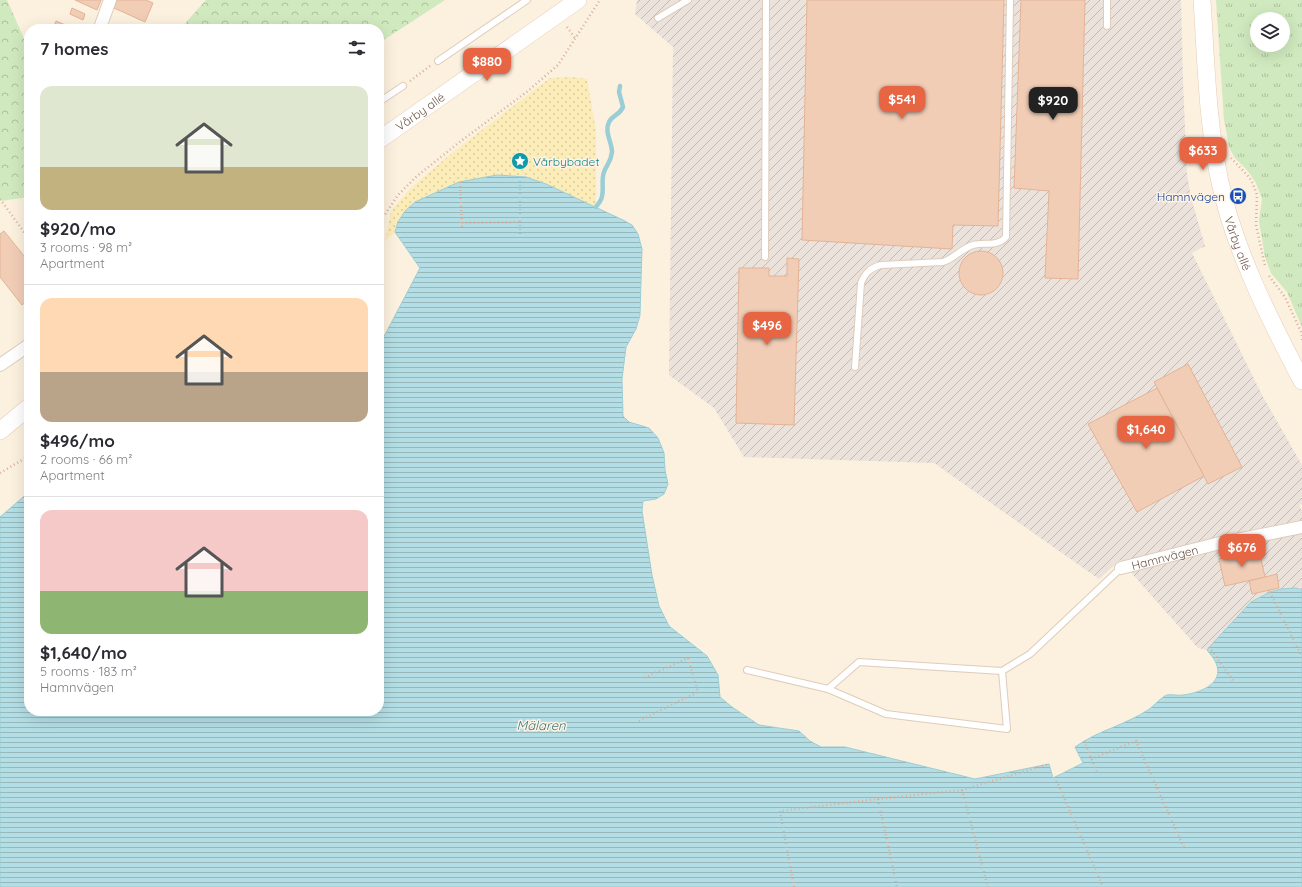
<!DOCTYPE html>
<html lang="en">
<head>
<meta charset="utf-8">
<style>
  :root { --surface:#fff; --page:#f2f2f3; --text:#2b2b33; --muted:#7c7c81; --line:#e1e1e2; --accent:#e76542 }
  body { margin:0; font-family:Quicksand,sans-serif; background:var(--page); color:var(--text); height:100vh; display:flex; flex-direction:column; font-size:15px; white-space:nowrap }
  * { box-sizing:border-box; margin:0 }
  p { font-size:13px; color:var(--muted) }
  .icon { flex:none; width:22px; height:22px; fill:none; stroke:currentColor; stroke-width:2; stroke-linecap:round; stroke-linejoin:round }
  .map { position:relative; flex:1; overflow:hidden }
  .details { position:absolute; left:24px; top:24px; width:360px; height:692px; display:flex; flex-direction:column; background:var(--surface); border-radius:16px; box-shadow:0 4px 16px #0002 }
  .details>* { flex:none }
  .controls { position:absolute; left:1250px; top:12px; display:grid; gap:8px }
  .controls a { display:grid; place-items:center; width:40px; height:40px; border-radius:50%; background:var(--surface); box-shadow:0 4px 16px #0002; font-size:20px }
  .price { position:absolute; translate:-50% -34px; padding:0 9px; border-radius:8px; background:var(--accent); color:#fff; font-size:13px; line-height:26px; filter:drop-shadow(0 1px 2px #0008) }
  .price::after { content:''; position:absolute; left:50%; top:24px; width:12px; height:9px; margin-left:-6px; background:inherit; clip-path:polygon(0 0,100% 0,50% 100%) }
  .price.selected { background:#222; color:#fff }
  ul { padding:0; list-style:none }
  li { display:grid; align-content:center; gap:8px; height:212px; padding:0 16px }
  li+li { border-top:1px solid var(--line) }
  li span { display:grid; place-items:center; height:124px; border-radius:12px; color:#555 }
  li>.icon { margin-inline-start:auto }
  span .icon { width:72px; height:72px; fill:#fffc; stroke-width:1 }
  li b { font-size:17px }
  h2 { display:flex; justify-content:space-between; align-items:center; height:48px; padding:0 16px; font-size:17px }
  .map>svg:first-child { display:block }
</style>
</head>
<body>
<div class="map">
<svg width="1302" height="887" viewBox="0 0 1302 887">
  <defs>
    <pattern id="industrial-furrows" width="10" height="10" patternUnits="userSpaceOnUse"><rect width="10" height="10" fill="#eae2db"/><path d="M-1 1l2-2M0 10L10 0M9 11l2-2" fill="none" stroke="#c2bab3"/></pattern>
    <pattern id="grass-tufts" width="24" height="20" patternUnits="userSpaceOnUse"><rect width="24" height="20" fill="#d0e9be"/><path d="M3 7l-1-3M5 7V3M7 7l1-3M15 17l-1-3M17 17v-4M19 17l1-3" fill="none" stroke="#adc09c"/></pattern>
    <pattern id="forest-crowns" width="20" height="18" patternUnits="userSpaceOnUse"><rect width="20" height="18" fill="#d0e9be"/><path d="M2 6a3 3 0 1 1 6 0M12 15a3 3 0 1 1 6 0" fill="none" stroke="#adc09c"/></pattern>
    <pattern id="sand-dots" width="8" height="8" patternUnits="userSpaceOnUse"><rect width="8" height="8" fill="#fcecb8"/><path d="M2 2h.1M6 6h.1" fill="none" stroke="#dbcca0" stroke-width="1.8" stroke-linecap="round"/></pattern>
    <pattern id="water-rules" width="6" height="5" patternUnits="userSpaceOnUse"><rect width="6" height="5" fill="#b4dee5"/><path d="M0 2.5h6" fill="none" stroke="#97b7bb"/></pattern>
  </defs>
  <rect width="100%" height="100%" fill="#fcf0de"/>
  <path fill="url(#industrial-furrows)" d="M637,0H1181L1183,81L1187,175L1191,198L1205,246L1192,253L1262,395L1302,465V504L1299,505L1302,511V590L1296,588L1270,592L1251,602L1207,650L1198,648L1120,560L1099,579L934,463L744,457L714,408L669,375L673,47L635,14Z"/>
  <path fill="url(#grass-tufts)" fill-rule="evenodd" d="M1216,0H1302V327L1287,292L1271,273L1265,257L1259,221L1262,199L1256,183L1247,170L1234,157L1229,146L1224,120ZM1257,19H1283V45H1257Z"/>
  <g fill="url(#forest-crowns)">
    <path d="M0,0H7L29,50V197L0,201Z"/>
    <path d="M206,0H445L379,43V29H180Z"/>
  </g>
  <path fill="url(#sand-dots)" d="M572,77L587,79L596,131V207L546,184L526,177L497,175L459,182L415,202L405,211L398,222L395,232L385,241L391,211L411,188L452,153L550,78Z"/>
  <path fill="url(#water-rules)" stroke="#9aced6" d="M497,175L526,177L546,184L623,220L632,225L638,234L642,249L640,315L636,329L626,347L622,379L623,416L629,422L649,428L658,438L664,453L665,470L668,484L664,494L656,499L643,501L642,511L652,575L659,606L669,626L707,656L718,675L720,697L732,707L759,725L799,731L810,741L821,747H845L975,779L1049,764L1053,778L1083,763L1075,747C1097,731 1125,725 1148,710C1154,706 1161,697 1167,695C1172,694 1178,696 1183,695C1199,693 1225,684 1216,663C1214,658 1210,654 1207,650L1213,643L1251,602L1270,592L1281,589L1296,588L1302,590V887H0V517L29,492V711H379V346L420,268L395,232L398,222L405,211L415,202L459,182Z"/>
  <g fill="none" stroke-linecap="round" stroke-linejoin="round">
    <path stroke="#9aced6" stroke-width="4.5" d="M596,207C598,204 602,200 602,196C604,189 601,180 604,172C607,164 611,162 612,152C612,142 604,132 609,122C612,115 619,116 623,107L619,92L620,86"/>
  </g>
  <g fill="#f1cdb6" stroke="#e4b396">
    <path d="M75,0H101L97,10Z"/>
    <path d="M117,0H146L153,3L145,22L114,8Z"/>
    <path d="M807,0H1004L998,226L953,225L952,249L802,240Z"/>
    <path d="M1021,0H1085L1078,279L1045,278L1049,191L1014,188Z"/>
    <path d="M72,8L85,14L83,20L70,14Z"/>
    <path d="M56,21L75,29H53Z"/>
    <path d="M4,231L29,262V299L22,305L0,277V234Z"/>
    <circle cx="981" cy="273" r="22"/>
    <path d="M787,258L799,259L794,425L736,423L739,268H769V276H787Z"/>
    <path d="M1188,364L1242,467L1208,484L1154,382Z"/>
    <path d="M1157,388L1204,476L1137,512L1088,424Z"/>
    <path d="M1259,550L1265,577L1225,586L1219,559Z"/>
    <path d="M1277,574L1279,588L1252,594L1249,581Z"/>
  </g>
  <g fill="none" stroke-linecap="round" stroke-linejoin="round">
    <g stroke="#dfccbb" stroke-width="8">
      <g id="lane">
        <path d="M1107,0V26"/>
        <path d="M658,18L688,0"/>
        <path d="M438,61L527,0"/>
        <path d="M379,102L403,86"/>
        <path d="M765,257L766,0"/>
        <path d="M855,367L861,283C865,273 870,268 881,265L943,262C955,258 962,248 973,245C984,242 998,247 1006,237L1010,0"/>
        <path d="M747,670L828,689L886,714L1007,729L1002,671"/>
        <path d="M828,689L859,662L1002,671L1030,654L1121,568"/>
      </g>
    </g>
    <g stroke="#dfccbb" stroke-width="14">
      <g id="street">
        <path d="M101,25L110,0"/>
        <path d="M0,365L29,345"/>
        <path id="s1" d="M1121,568L1216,544L1302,527"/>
      </g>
    </g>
    <g stroke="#e4cdb9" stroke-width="18">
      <g id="secondary">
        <path id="s2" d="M1202,0C1206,60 1207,122 1220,182C1234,249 1270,320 1302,381"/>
        <path id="s3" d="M379,140L578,0"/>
        <path d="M0,431L29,407"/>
      </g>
    </g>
    <g stroke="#d5b09a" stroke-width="2.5" stroke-dasharray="1 3" stroke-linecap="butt">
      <path d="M567,27L575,38"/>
      <path d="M410,81L430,66"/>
      <path d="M1231,158L1249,177L1253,184L1257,195L1256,225L1265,266"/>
      <path d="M520,177V237"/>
      <path d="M460,182L462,228"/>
      <path d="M0,199L29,239"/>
      <path d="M379,219L384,216L398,195L417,176L461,141L528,91L558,65L600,0"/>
      <path d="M462,223L520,222"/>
      <path d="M1269,276L1285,297L1302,334V343"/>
      <path d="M0,473L29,456"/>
      <path d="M1270,592L1302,657"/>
      <path d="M1209,647L1234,682"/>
      <path d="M639,721L698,692L688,658L644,678"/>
      <path d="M1084,741L1098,774"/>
      <path d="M1091,759L1136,741L1185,850"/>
      <path d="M1055,777L1103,887"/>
      <path d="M962,790L988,887"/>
      <path d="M878,799L897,887"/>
      <path d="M794,887L780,811L878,799L962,790L1049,764"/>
    </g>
    <use href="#lane" stroke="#fff" stroke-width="6"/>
    <use href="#street" stroke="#fff" stroke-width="12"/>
    <use href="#secondary" stroke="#fff" stroke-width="17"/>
  </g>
  <defs>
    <g id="sight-disc" transform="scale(0.9)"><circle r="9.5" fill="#0f9aa8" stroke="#fff4e4"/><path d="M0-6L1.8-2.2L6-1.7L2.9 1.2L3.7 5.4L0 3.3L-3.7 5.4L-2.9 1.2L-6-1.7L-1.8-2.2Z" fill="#fff"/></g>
    <g id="bus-disc" transform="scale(0.9)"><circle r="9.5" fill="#1a4fb4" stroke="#fff4e4"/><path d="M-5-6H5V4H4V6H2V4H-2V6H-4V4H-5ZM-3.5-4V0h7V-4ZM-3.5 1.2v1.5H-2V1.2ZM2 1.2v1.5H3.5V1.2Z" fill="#fff"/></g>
  </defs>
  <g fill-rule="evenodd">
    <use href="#sight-disc" x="520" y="161"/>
    <use href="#bus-disc" x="1238" y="196"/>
  </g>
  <g text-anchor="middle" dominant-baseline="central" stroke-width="3" stroke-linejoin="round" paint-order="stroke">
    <g font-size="12" fill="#715547" stroke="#fff4e4">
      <text stroke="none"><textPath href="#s3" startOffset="50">Vårby allé</textPath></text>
      <text stroke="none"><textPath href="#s2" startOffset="247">Vårby allé</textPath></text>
      <text stroke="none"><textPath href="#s1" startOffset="45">Hamnvägen</textPath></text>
    </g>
    <g font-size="12" fill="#0d838f" stroke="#fff4e4" text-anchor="start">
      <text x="533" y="161">Vårbybadet</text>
    </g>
    <g font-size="12" fill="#164399" stroke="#fff4e4" text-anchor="end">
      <text x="1225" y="196">Hamnvägen</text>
    </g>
    <g font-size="13" font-style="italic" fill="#3e757f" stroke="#fff4e4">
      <text x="541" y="725">Mälaren</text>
    </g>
  </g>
</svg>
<div class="controls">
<a><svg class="icon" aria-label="layers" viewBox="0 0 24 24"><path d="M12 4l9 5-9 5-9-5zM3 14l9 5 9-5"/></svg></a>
</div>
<b class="price" style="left:487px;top:82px">$880</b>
<b class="price" style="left:902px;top:120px">$541</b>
<b class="price selected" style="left:1053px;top:121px">$920</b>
<b class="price" style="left:1203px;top:171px">$633</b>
<b class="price" style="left:767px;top:346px">$496</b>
<b class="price" style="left:1146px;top:450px">$1,640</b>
<b class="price" style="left:1242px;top:568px">$676</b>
<section class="details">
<h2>7 homes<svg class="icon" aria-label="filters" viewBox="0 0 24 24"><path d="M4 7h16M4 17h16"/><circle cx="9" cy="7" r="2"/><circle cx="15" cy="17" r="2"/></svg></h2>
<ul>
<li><span style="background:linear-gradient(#dfe7d0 65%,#c2b280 0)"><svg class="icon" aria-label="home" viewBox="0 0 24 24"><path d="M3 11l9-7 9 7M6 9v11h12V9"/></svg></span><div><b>$920/mo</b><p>3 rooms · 98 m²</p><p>Apartment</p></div></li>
<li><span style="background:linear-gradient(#ffd9b3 60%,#b9a48a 0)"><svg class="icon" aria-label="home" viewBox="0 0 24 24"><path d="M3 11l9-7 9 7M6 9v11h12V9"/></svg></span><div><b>$496/mo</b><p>2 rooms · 66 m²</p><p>Apartment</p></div></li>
<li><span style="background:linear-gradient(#f6c9c9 65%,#8fb573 0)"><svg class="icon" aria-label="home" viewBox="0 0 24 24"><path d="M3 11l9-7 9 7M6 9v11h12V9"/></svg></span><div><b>$1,640/mo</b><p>5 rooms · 183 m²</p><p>Hamnvägen</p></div></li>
</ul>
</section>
</div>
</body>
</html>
